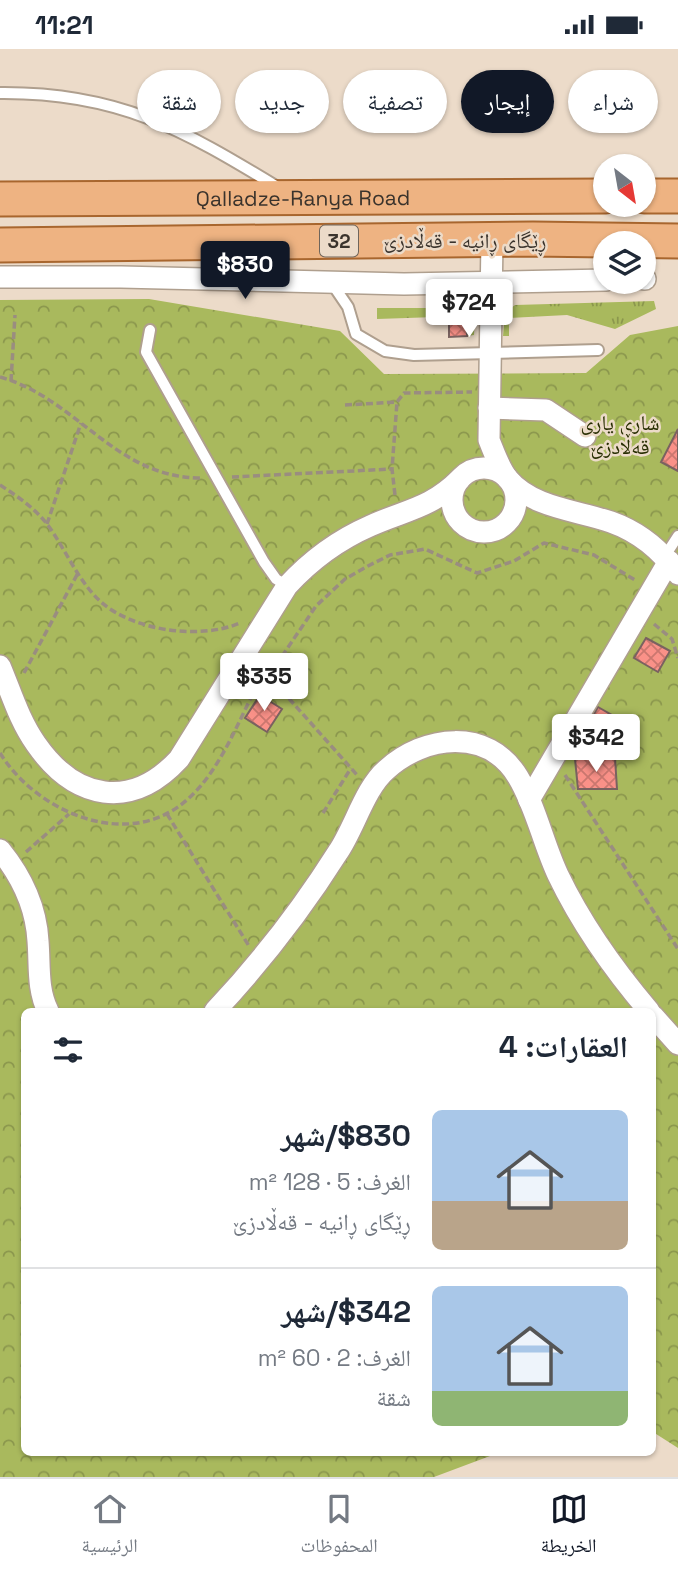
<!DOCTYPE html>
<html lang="ar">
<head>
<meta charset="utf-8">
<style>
  :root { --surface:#fff; --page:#f2f2f3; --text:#1f2937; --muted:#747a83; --line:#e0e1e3; --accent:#111827 }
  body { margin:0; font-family:"Space Grotesk","Noto Naskh Arabic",sans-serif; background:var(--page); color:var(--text); direction:rtl; height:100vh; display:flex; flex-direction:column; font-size:26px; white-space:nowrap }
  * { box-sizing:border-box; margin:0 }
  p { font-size:23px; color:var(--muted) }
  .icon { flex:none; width:38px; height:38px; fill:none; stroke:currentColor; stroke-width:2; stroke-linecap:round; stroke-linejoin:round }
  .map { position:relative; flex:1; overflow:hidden; direction:ltr }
  .drawer { position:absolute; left:21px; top:959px; width:635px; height:448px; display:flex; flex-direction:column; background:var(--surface); border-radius:10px; box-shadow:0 2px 5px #0004; direction:rtl }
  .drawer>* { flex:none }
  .guide { position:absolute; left:21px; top:21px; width:637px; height:63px; direction:rtl; display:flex; gap:14px }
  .needle { width:46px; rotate:149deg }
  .controls { position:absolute; left:593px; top:105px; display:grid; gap:14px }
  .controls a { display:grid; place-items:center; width:63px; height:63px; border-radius:50%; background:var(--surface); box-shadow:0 2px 5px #0004; font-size:35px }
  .price { position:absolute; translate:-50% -60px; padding:0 16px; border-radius:7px; background:#fff; color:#222; font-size:23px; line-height:46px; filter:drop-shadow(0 2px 4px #0008) }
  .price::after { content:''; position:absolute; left:50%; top:42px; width:21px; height:16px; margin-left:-10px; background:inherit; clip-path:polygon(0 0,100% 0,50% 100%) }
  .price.selected { background:var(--accent); color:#fff }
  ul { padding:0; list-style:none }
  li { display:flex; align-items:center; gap:21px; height:175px; padding:0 28px }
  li+li { border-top:2px solid var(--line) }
  li span { display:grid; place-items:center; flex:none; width:196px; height:140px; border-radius:10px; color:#555 }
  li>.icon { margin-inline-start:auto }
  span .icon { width:84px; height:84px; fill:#fffc; stroke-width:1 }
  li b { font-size:30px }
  h2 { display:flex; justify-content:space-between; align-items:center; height:84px; padding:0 28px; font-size:30px }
  .pill { padding:0 24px; border-radius:32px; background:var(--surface); box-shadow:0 2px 5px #0004; font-size:24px; line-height:63px }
  .pill.selected { background:var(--accent); color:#fff }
  .status { display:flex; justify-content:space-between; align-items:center; height:49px; padding:0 35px; background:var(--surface); direction:ltr }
  .status svg { height:19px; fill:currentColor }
  .tabs { display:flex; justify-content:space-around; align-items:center; height:98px; border-top:2px solid var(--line); background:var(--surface); font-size:19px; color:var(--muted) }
  .tabs a { display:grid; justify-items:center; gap:4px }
  .tabs .selected { color:var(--accent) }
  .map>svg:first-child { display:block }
</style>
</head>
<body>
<div class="status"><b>11:21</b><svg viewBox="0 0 49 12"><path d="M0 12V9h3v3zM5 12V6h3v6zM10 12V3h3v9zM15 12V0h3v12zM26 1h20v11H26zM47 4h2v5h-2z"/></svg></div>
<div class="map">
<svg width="678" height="1428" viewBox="0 0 678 1428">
  <defs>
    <pattern id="grass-tufts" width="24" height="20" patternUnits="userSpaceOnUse" patternTransform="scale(1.75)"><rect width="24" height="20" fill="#a9b95d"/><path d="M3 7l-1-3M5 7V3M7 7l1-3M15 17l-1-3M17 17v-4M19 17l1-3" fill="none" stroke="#8b974d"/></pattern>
    <pattern id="park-crowns" width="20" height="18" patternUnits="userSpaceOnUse" patternTransform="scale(1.75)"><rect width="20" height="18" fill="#a9b95d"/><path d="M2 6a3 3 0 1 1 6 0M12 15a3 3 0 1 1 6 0" fill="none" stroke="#8b974d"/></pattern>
    <pattern id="building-cross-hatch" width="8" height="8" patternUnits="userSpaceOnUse" patternTransform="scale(1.75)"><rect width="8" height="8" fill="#fa9188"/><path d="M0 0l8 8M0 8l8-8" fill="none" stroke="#cb776f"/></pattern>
  </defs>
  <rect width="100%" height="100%" fill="#ecdbc9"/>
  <g fill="url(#grass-tufts)">
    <path d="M654,252L656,260L615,280L567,266L509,269V287H503L505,264L515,256Z"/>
    <path d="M377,259H472L475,261L474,286L467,287L466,267L377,270Z"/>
  </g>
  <path fill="url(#park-crowns)" d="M149,250L340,282L384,325L586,324L630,286L678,277V1399L653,1383V962H24V1404H498L434,1428H0V251Z"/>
  <g fill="url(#building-cross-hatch)" stroke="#7a6260" stroke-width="2">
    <path d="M467,267V287L449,288V268Z"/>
    <path d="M678,380V422L661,413Z"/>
    <path d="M646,589L670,602L658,623L634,609Z"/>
    <path d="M260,646L282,660L267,683L245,669Z"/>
    <path d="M598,658L617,669L602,697L582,686Z"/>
    <path d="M615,709L617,740H578L575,710Z"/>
  </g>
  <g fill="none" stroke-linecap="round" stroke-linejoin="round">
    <g stroke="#af9f8e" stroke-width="14">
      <g id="lane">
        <path d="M0,44C118,43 182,80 279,139"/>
        <path d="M331,233L348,258L356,285L385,302L414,306L598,301"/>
        <path d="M150,281L146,303L264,513L276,530L287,537"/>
        <path d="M665,507L678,487"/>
      </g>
    </g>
    <g stroke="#af9f8e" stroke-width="24">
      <g id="street">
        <path d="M492,190L489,391C494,403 499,419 508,430C533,459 576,461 611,473C639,483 661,501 678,525"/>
        <path d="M0,228H121L404,235L606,231"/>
        <path d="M644,230H645"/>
        <path d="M489,359L546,361L585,387"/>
        <circle cx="484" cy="451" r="32"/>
        <path d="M0,617C11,643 19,671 36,695C75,751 131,762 179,710L287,537C310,512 338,491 370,477C405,461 430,460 460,430"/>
        <path d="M529,751L669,512"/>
        <path d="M0,801C22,828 36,857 38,892C40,916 37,940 48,962"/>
        <path d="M215,962C261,913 302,860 338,803C354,780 365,739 386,721C424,686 488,678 518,728C536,758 543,794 558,826C581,874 615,922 649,962"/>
        <path d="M653,967L678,995"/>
      </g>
    </g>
    <g stroke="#a8662e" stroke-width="37">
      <g id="primary">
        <path d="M644,147H678"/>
        <path id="s1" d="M0,150L606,147"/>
        <path d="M0,196L533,190L678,192"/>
      </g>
    </g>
    <g stroke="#9a8d80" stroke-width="3.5" stroke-dasharray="7 3.5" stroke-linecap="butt">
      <path d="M0,328C78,350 114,428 200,429"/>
      <path d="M11,332L15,266"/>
      <path d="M345,356L397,353L404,344L472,343"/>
      <path d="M232,428L392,420"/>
      <path d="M0,436C20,449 39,462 52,482C68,506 80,534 101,553C134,582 200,591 240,574"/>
      <path d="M395,446L392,420L397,353"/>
      <path d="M47,475L81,374"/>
      <path d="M654,575L672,590L678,609"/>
      <path d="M24,624L78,524"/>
      <path d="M268,626L358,727"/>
      <path d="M245,638L256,639L266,631L316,557L345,530L368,517L390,506L425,500L477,524L514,512L544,494L594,506L635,531"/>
      <path d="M0,704C37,764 130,804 189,749C220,721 237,675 256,639"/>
      <path d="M565,726L678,900"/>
      <path d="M323,764L351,719"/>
      <path d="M167,765L249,897"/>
      <path d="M26,803L69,765"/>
      <path d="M105,962L106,961"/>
    </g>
    <use href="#lane" stroke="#fff" stroke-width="10"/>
    <use href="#street" stroke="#fff" stroke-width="21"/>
    <use href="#primary" stroke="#eeb382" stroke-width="33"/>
  </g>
  <g text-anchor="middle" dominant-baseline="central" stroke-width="5" stroke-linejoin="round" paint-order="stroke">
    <rect fill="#ecdbc9" stroke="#6f655b" stroke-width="2" x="320" y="176.5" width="38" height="31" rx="5"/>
    <g font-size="19" font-weight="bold" fill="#3a332c">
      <text x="339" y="192">32</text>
    </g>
    <g font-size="21" fill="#3a332c" stroke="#ecdbc9">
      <text stroke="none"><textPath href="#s1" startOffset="303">Qalladze-Ranya Road</textPath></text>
      <text x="465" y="191">ڕێگای ڕانیە - قەڵادزێ</text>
    </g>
    <g font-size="21" fill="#282e02" stroke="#ecdbc9">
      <text x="620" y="373">شاری یاری<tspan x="620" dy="24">قەڵادزێ</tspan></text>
    </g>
  </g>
</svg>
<div class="controls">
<a><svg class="needle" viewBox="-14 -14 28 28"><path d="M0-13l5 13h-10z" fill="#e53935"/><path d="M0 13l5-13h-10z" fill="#747a83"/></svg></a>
<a><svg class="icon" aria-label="layers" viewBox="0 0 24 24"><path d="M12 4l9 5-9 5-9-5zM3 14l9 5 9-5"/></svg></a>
</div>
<b class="price selected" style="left:245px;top:252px">$830</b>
<b class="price" style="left:469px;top:290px">$724</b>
<b class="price" style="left:264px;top:664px">$335</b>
<b class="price" style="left:596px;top:725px">$342</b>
<div class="guide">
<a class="pill">شراء</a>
<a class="pill selected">إيجار</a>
<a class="pill">تصفية</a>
<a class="pill">جديد</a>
<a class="pill">شقة</a>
</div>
<section class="drawer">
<h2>العقارات: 4<svg class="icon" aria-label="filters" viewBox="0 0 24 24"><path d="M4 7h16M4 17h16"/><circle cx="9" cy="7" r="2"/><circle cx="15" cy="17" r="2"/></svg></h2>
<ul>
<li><span style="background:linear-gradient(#a9c7e8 65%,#b9a48a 0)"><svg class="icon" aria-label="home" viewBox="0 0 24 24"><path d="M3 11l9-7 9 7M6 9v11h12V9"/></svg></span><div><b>$830/شهر</b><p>الغرف: 5 · 128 m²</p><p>ڕێگای ڕانیە - قەڵادزێ</p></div></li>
<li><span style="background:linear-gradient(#a9c7e8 75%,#8fb573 0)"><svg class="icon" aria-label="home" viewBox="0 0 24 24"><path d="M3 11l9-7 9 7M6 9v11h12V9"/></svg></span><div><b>$342/شهر</b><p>الغرف: 2 · 60 m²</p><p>شقة</p></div></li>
</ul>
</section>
</div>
<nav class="tabs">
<a class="selected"><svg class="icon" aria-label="map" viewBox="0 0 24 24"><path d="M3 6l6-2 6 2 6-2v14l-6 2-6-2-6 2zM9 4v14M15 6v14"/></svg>الخريطة</a>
<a><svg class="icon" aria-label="saved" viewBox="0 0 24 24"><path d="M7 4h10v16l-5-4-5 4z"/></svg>المحفوظات</a>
<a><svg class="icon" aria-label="home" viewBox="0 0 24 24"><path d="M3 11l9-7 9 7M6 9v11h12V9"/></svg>الرئيسية</a>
</nav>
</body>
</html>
